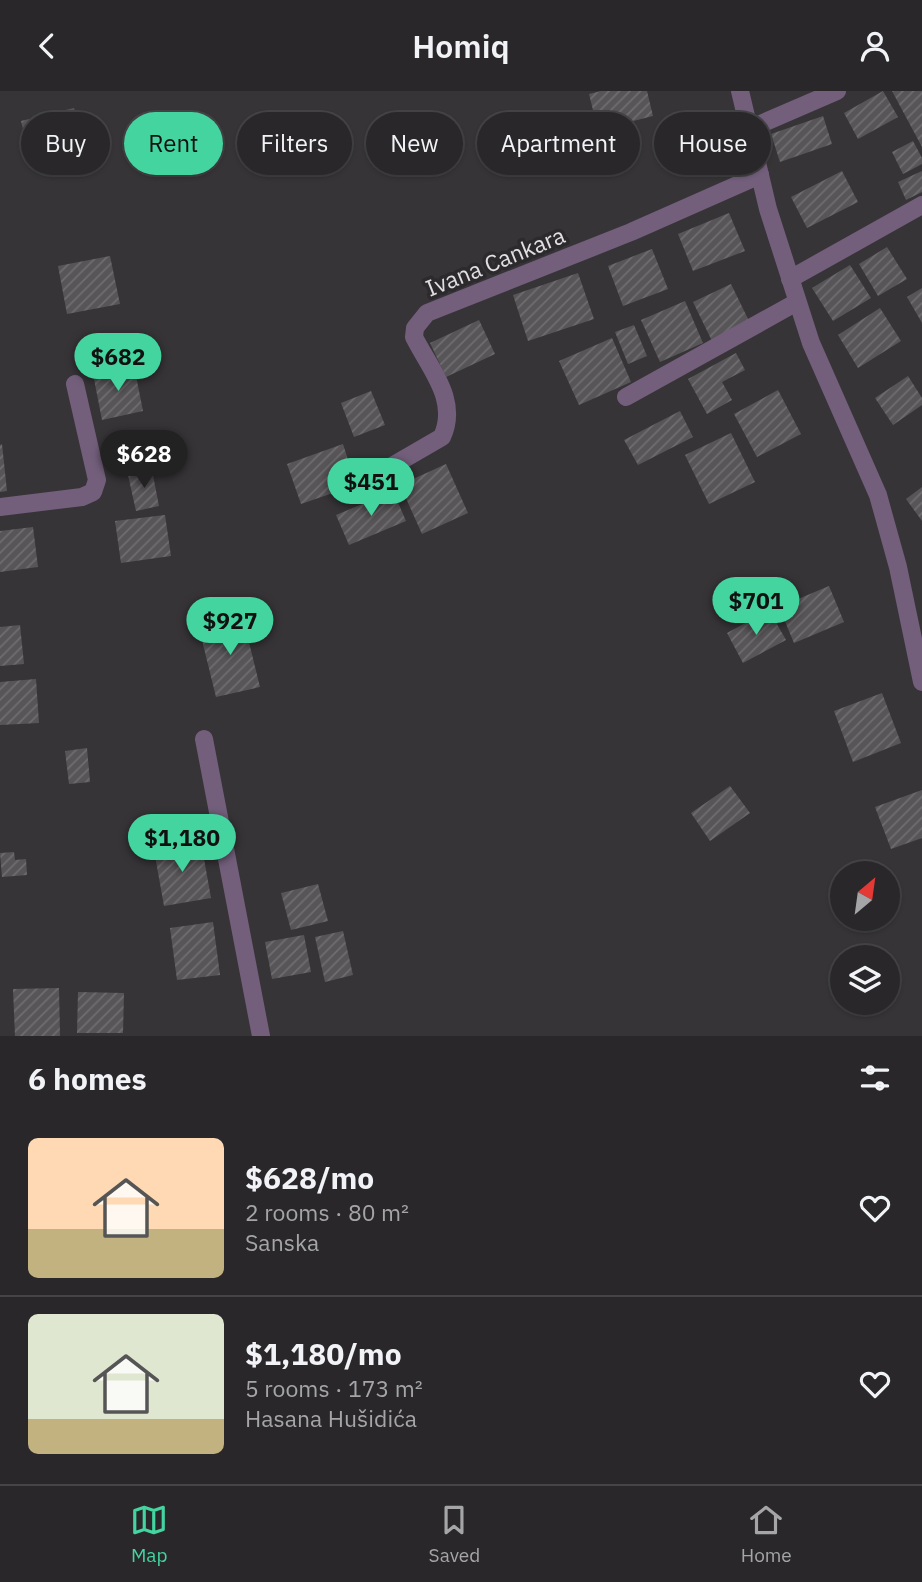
<!DOCTYPE html>
<html lang="en">
<head>
<meta charset="utf-8">
<style>
  :root { --surface:#29272a; --page:#353336; --text:#f1f3f6; --muted:#a5a5a8; --line:#454447; --accent:#43d4a0 }
  body { margin:0; font-family:"IBM Plex Sans",sans-serif; background:var(--page); color:var(--text); height:100vh; display:flex; flex-direction:column; font-size:26px; white-space:nowrap }
  * { box-sizing:border-box; margin:0 }
  p { font-size:23px; color:var(--muted) }
  .icon { flex:none; width:38px; height:38px; fill:none; stroke:currentColor; stroke-width:2; stroke-linecap:round; stroke-linejoin:round }
  .map { position:relative; height:945px; overflow:hidden }
  .panel { display:flex; flex-direction:column; background:var(--surface); flex:1 }
  .panel>* { flex:none }
  .banner { position:absolute; left:21px; top:21px; width:880px; height:63px; display:flex; gap:14px }
  .needle { width:46px; rotate:29deg }
  .buttons { position:absolute; left:830px; top:770px; display:grid; gap:14px }
  .buttons a { display:grid; place-items:center; width:70px; height:70px; border-radius:50%; background:var(--surface); box-shadow:0 2px 5px #0004,0 0 0 2px var(--line); font-size:35px }
  .price { position:absolute; translate:-50% -60px; padding:0 16px; border-radius:24px; background:var(--accent); color:#111; font-size:23px; line-height:46px; filter:drop-shadow(0 2px 4px #0008) }
  .price::after { content:''; position:absolute; left:50%; top:42px; width:21px; height:16px; margin-left:-10px; background:inherit; clip-path:polygon(0 0,100% 0,50% 100%) }
  .price.current { background:#222; color:#fff }
  ul { padding:0; list-style:none }
  li { display:flex; align-items:center; gap:21px; height:175px; padding:0 28px }
  li+li { border-top:2px solid var(--line) }
  li span { display:grid; place-items:center; flex:none; width:196px; height:140px; border-radius:10px; color:#555 }
  li>.icon { margin-inline-start:auto }
  span .icon { width:84px; height:84px; fill:#fffc; stroke-width:1 }
  li b { font-size:30px }
  h2 { display:flex; justify-content:space-between; align-items:center; height:84px; padding:0 28px; font-size:30px }
  .pill { padding:0 24px; border-radius:32px; background:var(--surface); box-shadow:0 2px 5px #0004,0 0 0 2px var(--line); font-size:24px; line-height:63px }
  .pill.current { background:var(--accent); color:#111 }
  header { display:flex; justify-content:space-between; align-items:center; height:91px; padding:0 28px; background:var(--surface); font-size:32px; font-weight:600 }
  .tabs { display:flex; justify-content:space-around; align-items:center; height:98px; border-top:2px solid var(--line); background:var(--surface); font-size:19px; color:var(--muted) }
  .tabs a { display:grid; justify-items:center; gap:4px }
  .tabs .current { color:var(--accent) }
  .map>svg:first-child { display:block }
</style>
</head>
<body>
<header><svg class="icon" aria-label="back" viewBox="0 0 24 24"><path d="M15 5l-7 7 7 7"/></svg>Homiq<svg class="icon" aria-label="person" viewBox="0 0 24 24"><circle cx="12" cy="8" r="4"/><path d="M4 21q1-7 8-7t8 7"/></svg></header>
<div class="map">
<svg width="922" height="945" viewBox="0 0 922 945">
  <defs>
    <pattern id="building-hatch" width="6" height="6" patternUnits="userSpaceOnUse" patternTransform="scale(1.75)"><rect width="6" height="6" fill="#585559"/><path d="M-1 1l2-2M0 6l6-6M5 7l2-2" fill="none" stroke="#706d71"/></pattern>
  </defs>
  <rect width="100%" height="100%" fill="#373438"/>
  <g fill="url(#building-hatch)">
    <path d="M601,0H647L653,25L598,39L589,3Z"/>
    <path d="M883,0L898,26L858,48L844,22Z"/>
    <path d="M892,0H922V56Z"/>
    <path d="M74,17L84,58L31,71L21,30Z"/>
    <path d="M823,25L832,53L780,71L771,43Z"/>
    <path d="M913,50L922,67V73L903,83L892,61Z"/>
    <path d="M842,80L858,111L807,137L791,106Z"/>
    <path d="M922,80V101L906,109L898,91Z"/>
    <path d="M729,122L745,160L693,180L678,143Z"/>
    <path d="M887,156L907,188L878,205L859,173Z"/>
    <path d="M652,158L668,198L623,215L608,175Z"/>
    <path d="M110,165L120,213L67,223L58,175Z"/>
    <path d="M850,174L871,207L833,230L812,197Z"/>
    <path d="M578,182L594,228L528,250L513,204Z"/>
    <path d="M731,193L750,232L712,250L693,211Z"/>
    <path d="M922,197V232L907,206Z"/>
    <path d="M685,210L703,252L660,271L641,229Z"/>
    <path d="M880,217L901,250L858,277L838,244Z"/>
    <path d="M479,229L495,263L446,286L430,252Z"/>
    <path d="M634,234L647,265L628,273L615,241Z"/>
    <path d="M612,247L631,291L579,314L559,270Z"/>
    <path d="M736,262L745,279L722,291L732,309L707,323L688,288Z"/>
    <path d="M134,275L143,320L102,329L93,283Z"/>
    <path d="M908,285L922,307V314L893,334L875,307Z"/>
    <path d="M778,299L801,343L757,366L734,323Z"/>
    <path d="M371,300L385,334L354,346L341,312Z"/>
    <path d="M680,320L693,346L638,374L624,349Z"/>
    <path d="M731,342L755,391L709,413L685,364Z"/>
    <path d="M2,353L7,400L0,401V354Z"/>
    <path d="M343,353L356,394L301,413L287,373Z"/>
    <path d="M446,373L468,422L422,443L400,394Z"/>
    <path d="M152,379L159,415L136,420L128,384Z"/>
    <path d="M922,396V430L906,408Z"/>
    <path d="M393,400L406,430L349,454L336,424Z"/>
    <path d="M165,424L171,465L121,472L115,430Z"/>
    <path d="M33,436L38,476L0,481V440Z"/>
    <path d="M829,495L844,531L794,552L779,516Z"/>
    <path d="M769,519L786,549L743,572L727,542Z"/>
    <path d="M243,527L260,596L216,606L199,537Z"/>
    <path d="M20,534L24,573L0,575V536Z"/>
    <path d="M36,588L39,632L0,634V591Z"/>
    <path d="M882,602L901,652L853,671L834,620Z"/>
    <path d="M87,657L90,691L69,693L65,660Z"/>
    <path d="M730,695L750,722L710,750L691,722Z"/>
    <path d="M922,699V747L891,758L875,716Z"/>
    <path d="M201,751L211,807L164,815L154,759Z"/>
    <path d="M14,761L15,769L26,768L27,784L2,786L0,762Z"/>
    <path d="M318,793L328,830L291,839L281,802Z"/>
    <path d="M213,831L220,884L177,889L170,837Z"/>
    <path d="M343,840L353,884L325,891L315,846Z"/>
    <path d="M304,844L311,881L272,888L265,851Z"/>
    <path d="M59,897L60,945H15L13,898Z"/>
    <path d="M78,901L124,902L123,942H77Z"/>
  </g>
  <g fill="none" stroke-linecap="round" stroke-linejoin="round">
    <g stroke="#735f7c" stroke-width="18">
      <path d="M740,0L768,118L811,252L878,404L898,476L922,591"/>
      <path d="M749,38L837,0"/>
      <path d="M790,188L922,114"/>
      <path d="M626,306L797,211"/>
      <path d="M392,375L442,346C459,309 430,278 414,246L415,237L427,222L631,141L760,84"/>
      <path d="M0,416L82,406L93,401L97,389L75,293"/>
      <path d="M204,648L261,945"/>
    </g>
  </g>
  <g text-anchor="middle" dominant-baseline="central" stroke-width="7" stroke-linejoin="round" paint-order="stroke">
    <g font-size="23" fill="#e1dfe2" stroke="#2d2a2e">
      <text transform="translate(495 170) rotate(-22)">Ivana Cankara</text>
    </g>
  </g>
</svg>
<div class="buttons">
<a><svg class="needle" viewBox="-14 -14 28 28"><path d="M0-13l5 13h-10z" fill="#e53935"/><path d="M0 13l5-13h-10z" fill="#a5a5a8"/></svg></a>
<a><svg class="icon" aria-label="layers" viewBox="0 0 24 24"><path d="M12 4l9 5-9 5-9-5zM3 14l9 5 9-5"/></svg></a>
</div>
<b class="price" style="left:118px;top:302px">$682</b>
<b class="price current" style="left:144px;top:399px">$628</b>
<b class="price" style="left:371px;top:427px">$451</b>
<b class="price" style="left:756px;top:546px">$701</b>
<b class="price" style="left:230px;top:566px">$927</b>
<b class="price" style="left:182px;top:783px">$1,180</b>
<div class="banner">
<a class="pill">Buy</a>
<a class="pill current">Rent</a>
<a class="pill">Filters</a>
<a class="pill">New</a>
<a class="pill">Apartment</a>
<a class="pill">House</a>
</div>
</div>
<section class="panel">
<h2>6 homes<svg class="icon" aria-label="filters" viewBox="0 0 24 24"><path d="M4 7h16M4 17h16"/><circle cx="9" cy="7" r="2"/><circle cx="15" cy="17" r="2"/></svg></h2>
<ul>
<li><span style="background:linear-gradient(#ffd9b3 65%,#c2b280 0)"><svg class="icon" aria-label="home" viewBox="0 0 24 24"><path d="M3 11l9-7 9 7M6 9v11h12V9"/></svg></span><div><b>$628/mo</b><p>2 rooms · 80 m²</p><p>Sanska</p></div><svg class="icon" aria-label="heart" viewBox="0 0 24 24"><path d="M12 20l-8-8c-3-5 5-10 8-4 3-6 11-1 8 4z"/></svg></li>
<li><span style="background:linear-gradient(#dfe7d0 75%,#c2b280 0)"><svg class="icon" aria-label="home" viewBox="0 0 24 24"><path d="M3 11l9-7 9 7M6 9v11h12V9"/></svg></span><div><b>$1,180/mo</b><p>5 rooms · 173 m²</p><p>Hasana Hušidića</p></div><svg class="icon" aria-label="heart" viewBox="0 0 24 24"><path d="M12 20l-8-8c-3-5 5-10 8-4 3-6 11-1 8 4z"/></svg></li>
</ul>
</section>
<nav class="tabs">
<a class="current"><svg class="icon" aria-label="map" viewBox="0 0 24 24"><path d="M3 6l6-2 6 2 6-2v14l-6 2-6-2-6 2zM9 4v14M15 6v14"/></svg>Map</a>
<a><svg class="icon" aria-label="saved" viewBox="0 0 24 24"><path d="M7 4h10v16l-5-4-5 4z"/></svg>Saved</a>
<a><svg class="icon" aria-label="home" viewBox="0 0 24 24"><path d="M3 11l9-7 9 7M6 9v11h12V9"/></svg>Home</a>
</nav>
</body>
</html>
